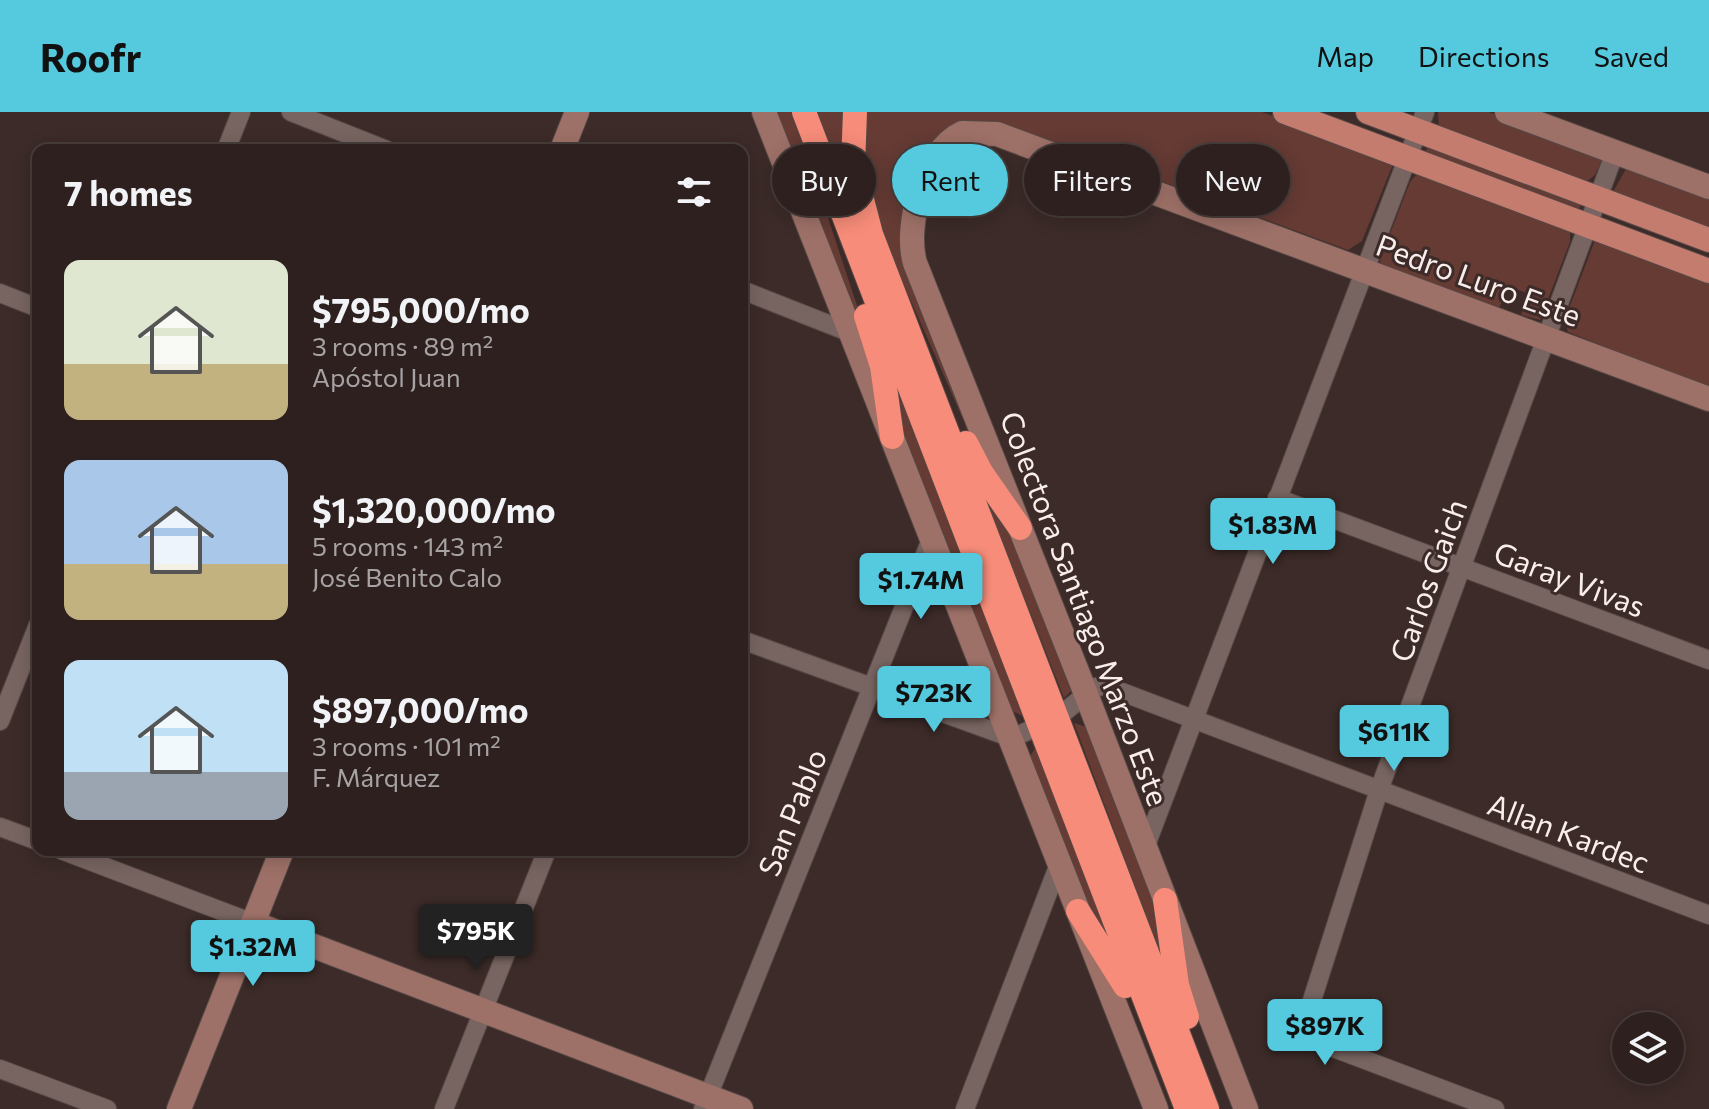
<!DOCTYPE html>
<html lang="en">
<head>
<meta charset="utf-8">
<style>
  :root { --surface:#2d201e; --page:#352827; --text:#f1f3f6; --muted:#a7a3a4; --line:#483e3c; --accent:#55cadf }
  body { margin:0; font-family:Commissioner,sans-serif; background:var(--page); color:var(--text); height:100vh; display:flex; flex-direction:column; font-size:30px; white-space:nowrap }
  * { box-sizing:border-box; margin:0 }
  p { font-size:26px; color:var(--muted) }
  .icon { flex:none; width:44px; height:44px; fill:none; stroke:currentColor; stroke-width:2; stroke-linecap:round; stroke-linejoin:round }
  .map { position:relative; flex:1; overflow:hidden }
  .panel { position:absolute; left:32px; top:32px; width:716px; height:712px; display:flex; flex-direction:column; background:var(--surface); border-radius:16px; box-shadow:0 4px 20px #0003,0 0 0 2px var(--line) }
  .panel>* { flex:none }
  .banner { position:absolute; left:772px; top:32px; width:760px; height:72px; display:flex; gap:16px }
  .fabs { position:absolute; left:1612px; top:900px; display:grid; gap:16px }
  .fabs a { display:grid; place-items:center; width:72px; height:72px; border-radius:50%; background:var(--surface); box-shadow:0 4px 20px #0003,0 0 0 2px var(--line); font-size:40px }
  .price { position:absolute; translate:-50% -68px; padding:0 18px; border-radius:8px; background:var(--accent); color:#111; font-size:26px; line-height:52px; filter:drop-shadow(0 2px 4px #0008) }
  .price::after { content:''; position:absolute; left:50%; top:48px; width:24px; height:18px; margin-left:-12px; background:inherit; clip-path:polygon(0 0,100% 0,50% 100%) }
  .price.on { background:#222; color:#fff }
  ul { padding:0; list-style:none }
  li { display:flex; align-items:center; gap:24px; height:200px; padding:0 32px }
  li span { display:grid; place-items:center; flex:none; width:224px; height:160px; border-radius:16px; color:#555 }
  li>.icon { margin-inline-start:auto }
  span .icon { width:96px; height:96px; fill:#fffc; stroke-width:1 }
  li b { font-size:34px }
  h2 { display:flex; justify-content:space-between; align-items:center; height:96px; padding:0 32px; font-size:34px }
  .pill { padding:0 28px; border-radius:36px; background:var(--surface); box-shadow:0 4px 20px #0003,0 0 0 2px var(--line); font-size:28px; line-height:72px }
  .pill.on { background:var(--accent); color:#111 }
  header { display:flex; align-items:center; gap:48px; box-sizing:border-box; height:112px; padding:0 40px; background:var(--accent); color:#111 }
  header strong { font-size:38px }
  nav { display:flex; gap:44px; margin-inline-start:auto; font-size:28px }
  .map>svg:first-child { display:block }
</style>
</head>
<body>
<header>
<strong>Roofr</strong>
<nav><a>Map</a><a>Directions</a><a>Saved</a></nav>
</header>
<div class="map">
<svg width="1709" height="997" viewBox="0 0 1709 997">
  <rect width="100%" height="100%" fill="#3c2b28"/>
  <g fill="#653b34">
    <path d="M773,0H793L875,248Z"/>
    <path d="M814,0H845L847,80Z"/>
    <path d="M865,0H1262L1390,47L1393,52L1362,129L1348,138L1008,13L973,10L903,111L984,355L886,132L863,58Z"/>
    <path d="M1438,0H1489L1596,40L1602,47L1595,63L1586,70L1439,15Z"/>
    <path d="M1428,34L1582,90L1578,100L1425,41Z"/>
    <path d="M1626,57L1709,83V120L1613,80Z"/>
    <path d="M1417,62L1570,118V130L1540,208L1521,203L1527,181L1510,175L1499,196L1381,152L1380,148L1410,70Z"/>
    <path d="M1595,128L1709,167V276L1568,220L1565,207Z"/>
    <path d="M886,245L1025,605L1010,598L905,327Z"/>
    <path d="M976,363L1015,425L1072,578L1064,586Z"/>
    <path d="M1074,611L1089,616L1155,786L1169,865Z"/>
    <path d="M1037,633L1129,863L1086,791L1029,646Z"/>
  </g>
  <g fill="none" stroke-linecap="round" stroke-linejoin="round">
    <g stroke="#564845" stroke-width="20">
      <g id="street">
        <path d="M291,0L387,38"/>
        <path d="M226,38L241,0"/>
        <path d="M742,178L851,221"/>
        <path d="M0,181L38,196"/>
        <path d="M1277,386L1709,548"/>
        <path d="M742,528L1012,626L1050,609"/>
        <path d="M1057,606L1095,575L1106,574L1709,803"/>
        <path d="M0,609L38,513"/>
        <path d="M0,715L38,729"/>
        <path d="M1145,736L1425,0"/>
        <path d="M61,738L253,811"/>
        <path d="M0,957L107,997"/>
        <path d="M444,997L547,738"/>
        <path d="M703,997L932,425"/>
        <path d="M965,997L1059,752"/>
        <path d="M1495,997L1323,932L1308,919L1306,907L1379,678L1615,40"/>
      </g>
    </g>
    <g stroke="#564845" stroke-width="26">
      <g id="secondary">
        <path d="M764,0L1156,997"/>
        <path d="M1507,0L1709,75"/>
        <path d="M562,38L577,0"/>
        <path d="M253,811L741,997"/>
        <path d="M179,997L282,738"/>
        <path d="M1246,997L1086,582L915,151C904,114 924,39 962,21L997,22L1709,287"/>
      </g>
    </g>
    <g stroke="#564845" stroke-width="26">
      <g id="primary">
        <path d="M1285,0L1709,159"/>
        <path d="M1368,0L1709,128"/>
      </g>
    </g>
    <g stroke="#564845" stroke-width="26">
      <g id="highway">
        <path d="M804,0L1187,997"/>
        <path d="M855,0L853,53L871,122L1207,997"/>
        <path d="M866,204L882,254L892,325"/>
        <path d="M966,331L981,360L1020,416"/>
        <path d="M1165,788L1177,873L1187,905"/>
        <path d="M1078,799L1125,874"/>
      </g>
    </g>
    <use href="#street" stroke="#786561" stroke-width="18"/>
    <use href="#secondary" stroke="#9e7168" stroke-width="24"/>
    <use href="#primary" stroke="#c47c6f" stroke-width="24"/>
    <use href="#highway" stroke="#f68c79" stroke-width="24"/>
  </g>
  <g text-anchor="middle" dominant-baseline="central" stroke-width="6" stroke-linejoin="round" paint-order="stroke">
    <g font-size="30" fill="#f9eeeb" stroke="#3c2b28">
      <text transform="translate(1479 167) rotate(20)">Pedro Luro Este</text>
      <text transform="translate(1570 466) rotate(21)">Garay Vivas</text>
      <text transform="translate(1427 468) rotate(-70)">Carlos Gaich</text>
      <text transform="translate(1086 496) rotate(69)">Colectora Santiago Marzo Este</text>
      <text transform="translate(791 700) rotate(-68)">San Pablo</text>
      <text transform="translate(1569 720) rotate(21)">Allan Kardec</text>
    </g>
  </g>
</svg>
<div class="fabs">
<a><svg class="icon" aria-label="layers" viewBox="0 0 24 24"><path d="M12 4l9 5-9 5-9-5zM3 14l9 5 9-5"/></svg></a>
</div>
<b class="price" style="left:1273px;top:454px">$1.83M</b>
<b class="price" style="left:921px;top:509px">$1.74M</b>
<b class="price" style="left:934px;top:622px">$723K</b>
<b class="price" style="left:1394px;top:661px">$611K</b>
<b class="price on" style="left:476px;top:860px">$795K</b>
<b class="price" style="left:253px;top:876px">$1.32M</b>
<b class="price" style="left:1325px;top:955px">$897K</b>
<div class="banner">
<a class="pill">Buy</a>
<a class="pill on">Rent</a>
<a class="pill">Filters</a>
<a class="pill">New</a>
</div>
<section class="panel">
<h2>7 homes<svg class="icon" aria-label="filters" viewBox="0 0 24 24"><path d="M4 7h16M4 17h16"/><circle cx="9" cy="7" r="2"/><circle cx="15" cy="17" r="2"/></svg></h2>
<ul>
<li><span style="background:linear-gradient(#dfe7d0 65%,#c2b280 0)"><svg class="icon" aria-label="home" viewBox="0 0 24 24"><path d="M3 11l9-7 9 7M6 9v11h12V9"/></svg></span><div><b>$795,000/mo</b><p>3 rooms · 89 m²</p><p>Apóstol Juan</p></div></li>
<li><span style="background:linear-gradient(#a9c7e8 65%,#c2b280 0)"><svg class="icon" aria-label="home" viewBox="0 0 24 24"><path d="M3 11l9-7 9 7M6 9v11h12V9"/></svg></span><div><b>$1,320,000/mo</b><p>5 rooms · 143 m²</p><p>José Benito Calo</p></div></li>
<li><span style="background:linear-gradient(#bfe0f5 70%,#9aa5b1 0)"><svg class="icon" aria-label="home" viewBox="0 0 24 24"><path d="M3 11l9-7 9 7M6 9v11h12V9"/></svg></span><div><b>$897,000/mo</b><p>3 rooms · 101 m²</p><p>F. Márquez</p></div></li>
</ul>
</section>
</div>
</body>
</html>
